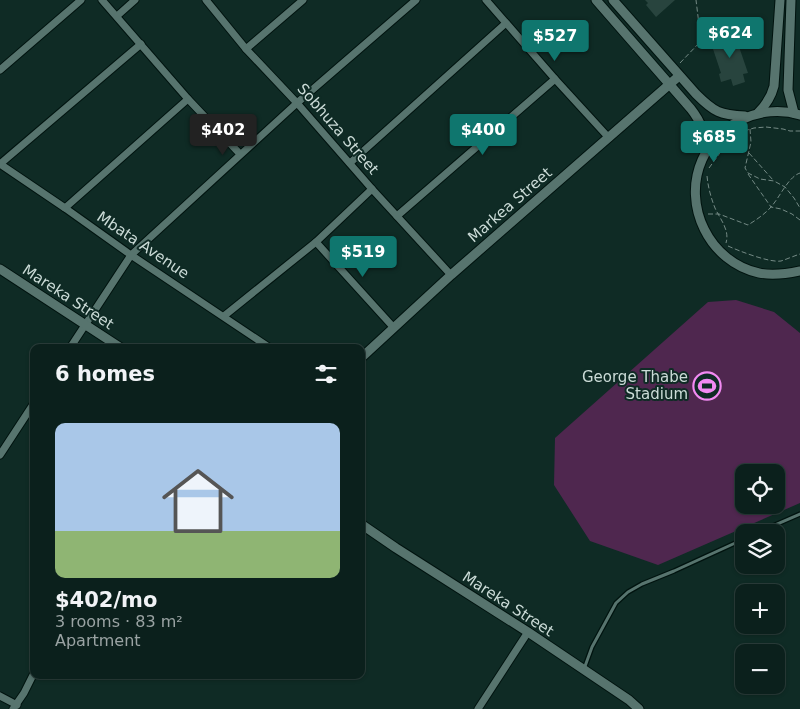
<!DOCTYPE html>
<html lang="en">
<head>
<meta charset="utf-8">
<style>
  :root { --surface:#0b201c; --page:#142825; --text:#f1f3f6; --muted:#9aa3a3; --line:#2b3e3b; --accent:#0f766e }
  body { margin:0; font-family:"DejaVu Sans",sans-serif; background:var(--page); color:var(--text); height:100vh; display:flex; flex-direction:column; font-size:19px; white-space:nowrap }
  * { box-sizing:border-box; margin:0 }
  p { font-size:16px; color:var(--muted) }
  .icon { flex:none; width:28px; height:28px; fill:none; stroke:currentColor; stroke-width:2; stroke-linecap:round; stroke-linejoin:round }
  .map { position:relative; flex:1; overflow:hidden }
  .sheet { position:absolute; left:30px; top:344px; width:335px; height:335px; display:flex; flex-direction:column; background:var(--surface); border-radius:10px; box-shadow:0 1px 4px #0004,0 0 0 1px var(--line) }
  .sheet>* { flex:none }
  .fabs { position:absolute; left:735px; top:464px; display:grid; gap:10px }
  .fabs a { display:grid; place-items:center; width:50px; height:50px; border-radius:10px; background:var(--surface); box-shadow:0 1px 4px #0004,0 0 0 1px var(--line); font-size:25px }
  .price { position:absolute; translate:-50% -42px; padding:0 11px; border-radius:5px; background:var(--accent); color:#fff; font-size:16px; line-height:32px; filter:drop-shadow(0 1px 2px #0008) }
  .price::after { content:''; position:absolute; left:50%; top:30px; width:15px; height:11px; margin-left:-8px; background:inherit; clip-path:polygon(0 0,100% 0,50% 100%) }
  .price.current { background:#222; color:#fff }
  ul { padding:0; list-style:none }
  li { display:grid; align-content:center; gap:10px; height:265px; padding:0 25px }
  li span { display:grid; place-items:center; height:155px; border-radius:10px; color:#555 }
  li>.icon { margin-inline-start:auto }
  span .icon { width:90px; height:90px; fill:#fffc; stroke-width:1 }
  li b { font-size:21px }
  h2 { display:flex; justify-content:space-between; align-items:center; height:60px; padding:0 25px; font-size:21px }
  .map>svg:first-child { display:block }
</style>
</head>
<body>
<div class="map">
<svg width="800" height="709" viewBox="0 0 800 709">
  <rect width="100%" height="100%" fill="#0f2b25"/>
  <path fill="#4f274f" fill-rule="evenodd" d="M736,300L774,312L800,333V503L658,565L590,541L554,485L555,438L708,302ZM744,472H776V505H744Z"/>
  <g fill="#28443e">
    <path d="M645,0H675L656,17L646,5L648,3Z"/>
    <path d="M734,32L748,73L743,74L745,82L733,86L731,79L721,82L719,74L721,73L710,40Z"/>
  </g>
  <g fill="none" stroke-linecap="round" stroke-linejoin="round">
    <g stroke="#00130f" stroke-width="5.5">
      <g id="service">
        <path d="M759,532L800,514"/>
        <path d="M584,669L592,647L616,603L628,592L642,584L674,571L744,539"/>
      </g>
    </g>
    <g stroke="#00130f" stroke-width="9">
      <g id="minor">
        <path d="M102,0L188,99L240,154"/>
        <path d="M206,0L246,49L297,103L372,189L451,275"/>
        <path d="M486,0L555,79L609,138"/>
        <path d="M117,16L135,0"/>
        <path d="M246,49L303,0"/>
        <path d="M0,70L81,0"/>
        <path d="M350,163L506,23"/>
        <path d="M0,164L65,208L131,255L270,348"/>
        <path d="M0,164L141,44"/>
        <path d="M65,208L188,99"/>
        <path d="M397,216L555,79"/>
        <path d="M316,242L394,328"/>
        <path d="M224,316L316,242L372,189"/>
        <path d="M70,348L131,255L297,103L416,0"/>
        <path d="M0,455L34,403"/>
        <path d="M0,696L17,705"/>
        <path d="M13,709L24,693L34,673"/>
        <path d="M478,709L528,632"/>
      </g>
    </g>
    <g stroke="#00130f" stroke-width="11">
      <g id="tertiary">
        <path d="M596,0L691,109C702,123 704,133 707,150"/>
        <path d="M613,0L696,94C714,112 720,115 745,116"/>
        <path d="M791,0L788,90L794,113"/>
        <path d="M758,113C766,105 771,98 774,86L780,0"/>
        <path d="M800,115C781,109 759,111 741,120C723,128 710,142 702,160C682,205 709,262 759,273C773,276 786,274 800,271"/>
        <path d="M361,358L451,275L679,76"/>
      </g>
    </g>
    <g stroke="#00130f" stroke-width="11">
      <g id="secondary">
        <path d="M0,269L121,348"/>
        <path d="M361,524L396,548L528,632L629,700L639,709"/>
      </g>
    </g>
    <g stroke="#748a85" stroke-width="1" stroke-dasharray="5 2.5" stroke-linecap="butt">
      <path d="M680,63L701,41L696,0"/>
      <path d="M750,129L751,142L745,168L748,173L760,179L774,181L785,187L794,198L800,208"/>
      <path d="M749,153L773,180"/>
      <path d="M709,168L733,135L744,131L754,128L766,127L783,129L790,131H800"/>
      <path d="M748,174L771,207L781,209L792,214L800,220"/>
      <path d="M707,176C708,187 711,198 715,208C720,219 730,230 726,243"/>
      <path d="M708,214H719L748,225C756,220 765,214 771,207C780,197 788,177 800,173"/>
      <path d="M728,246C739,251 770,263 781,261C787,259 794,256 800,254"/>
    </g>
    <use href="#service" stroke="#57746e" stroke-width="3"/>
    <use href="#minor" stroke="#57746e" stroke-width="7"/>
    <use href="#tertiary" stroke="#57746e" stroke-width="9"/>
    <use href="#secondary" stroke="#57746e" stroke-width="9"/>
  </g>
  <defs>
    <g id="stadium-ring" transform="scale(1.4375)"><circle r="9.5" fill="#0f2b25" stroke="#f28af2" stroke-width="1.5"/><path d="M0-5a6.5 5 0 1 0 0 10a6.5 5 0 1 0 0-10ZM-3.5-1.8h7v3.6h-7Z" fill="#f28af2"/></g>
  </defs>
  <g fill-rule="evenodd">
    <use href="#stadium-ring" x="707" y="386"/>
  </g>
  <g text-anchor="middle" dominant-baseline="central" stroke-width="4" stroke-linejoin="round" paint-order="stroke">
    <g font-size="15" fill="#cbdbd7" stroke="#0f2b25">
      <text transform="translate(338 129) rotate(49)">Sobhuza Street</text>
      <text transform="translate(510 205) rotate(-41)">Markea Street</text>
      <text transform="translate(143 245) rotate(34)">Mbata Avenue</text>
      <text transform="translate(68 297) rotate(33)">Mareka Street</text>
      <text transform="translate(508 604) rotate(33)">Mareka Street</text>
    </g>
    <g font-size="15" fill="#cbdbd7" stroke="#0f2b25" text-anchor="end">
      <text x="688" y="377">George Thabe<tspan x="688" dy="17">Stadium</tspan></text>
    </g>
  </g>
</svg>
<div class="fabs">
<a><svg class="icon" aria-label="locate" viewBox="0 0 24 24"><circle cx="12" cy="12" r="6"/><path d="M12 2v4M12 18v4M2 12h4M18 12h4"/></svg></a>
<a><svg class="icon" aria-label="layers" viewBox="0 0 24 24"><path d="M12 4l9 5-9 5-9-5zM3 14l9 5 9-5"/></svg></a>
<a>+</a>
<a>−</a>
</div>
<b class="price" style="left:730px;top:59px">$624</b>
<b class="price" style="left:555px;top:62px">$527</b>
<b class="price current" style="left:223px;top:156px">$402</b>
<b class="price" style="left:483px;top:156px">$400</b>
<b class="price" style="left:714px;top:163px">$685</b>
<b class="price" style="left:363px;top:278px">$519</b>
<section class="sheet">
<h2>6 homes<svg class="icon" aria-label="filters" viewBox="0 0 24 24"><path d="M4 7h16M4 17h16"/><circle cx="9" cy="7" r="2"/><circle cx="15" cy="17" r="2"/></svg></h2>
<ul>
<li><span style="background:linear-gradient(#a9c7e8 70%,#8fb573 0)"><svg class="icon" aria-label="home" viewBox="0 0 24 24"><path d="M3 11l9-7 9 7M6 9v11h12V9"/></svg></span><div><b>$402/mo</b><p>3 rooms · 83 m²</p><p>Apartment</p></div></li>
</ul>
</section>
</div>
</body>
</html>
